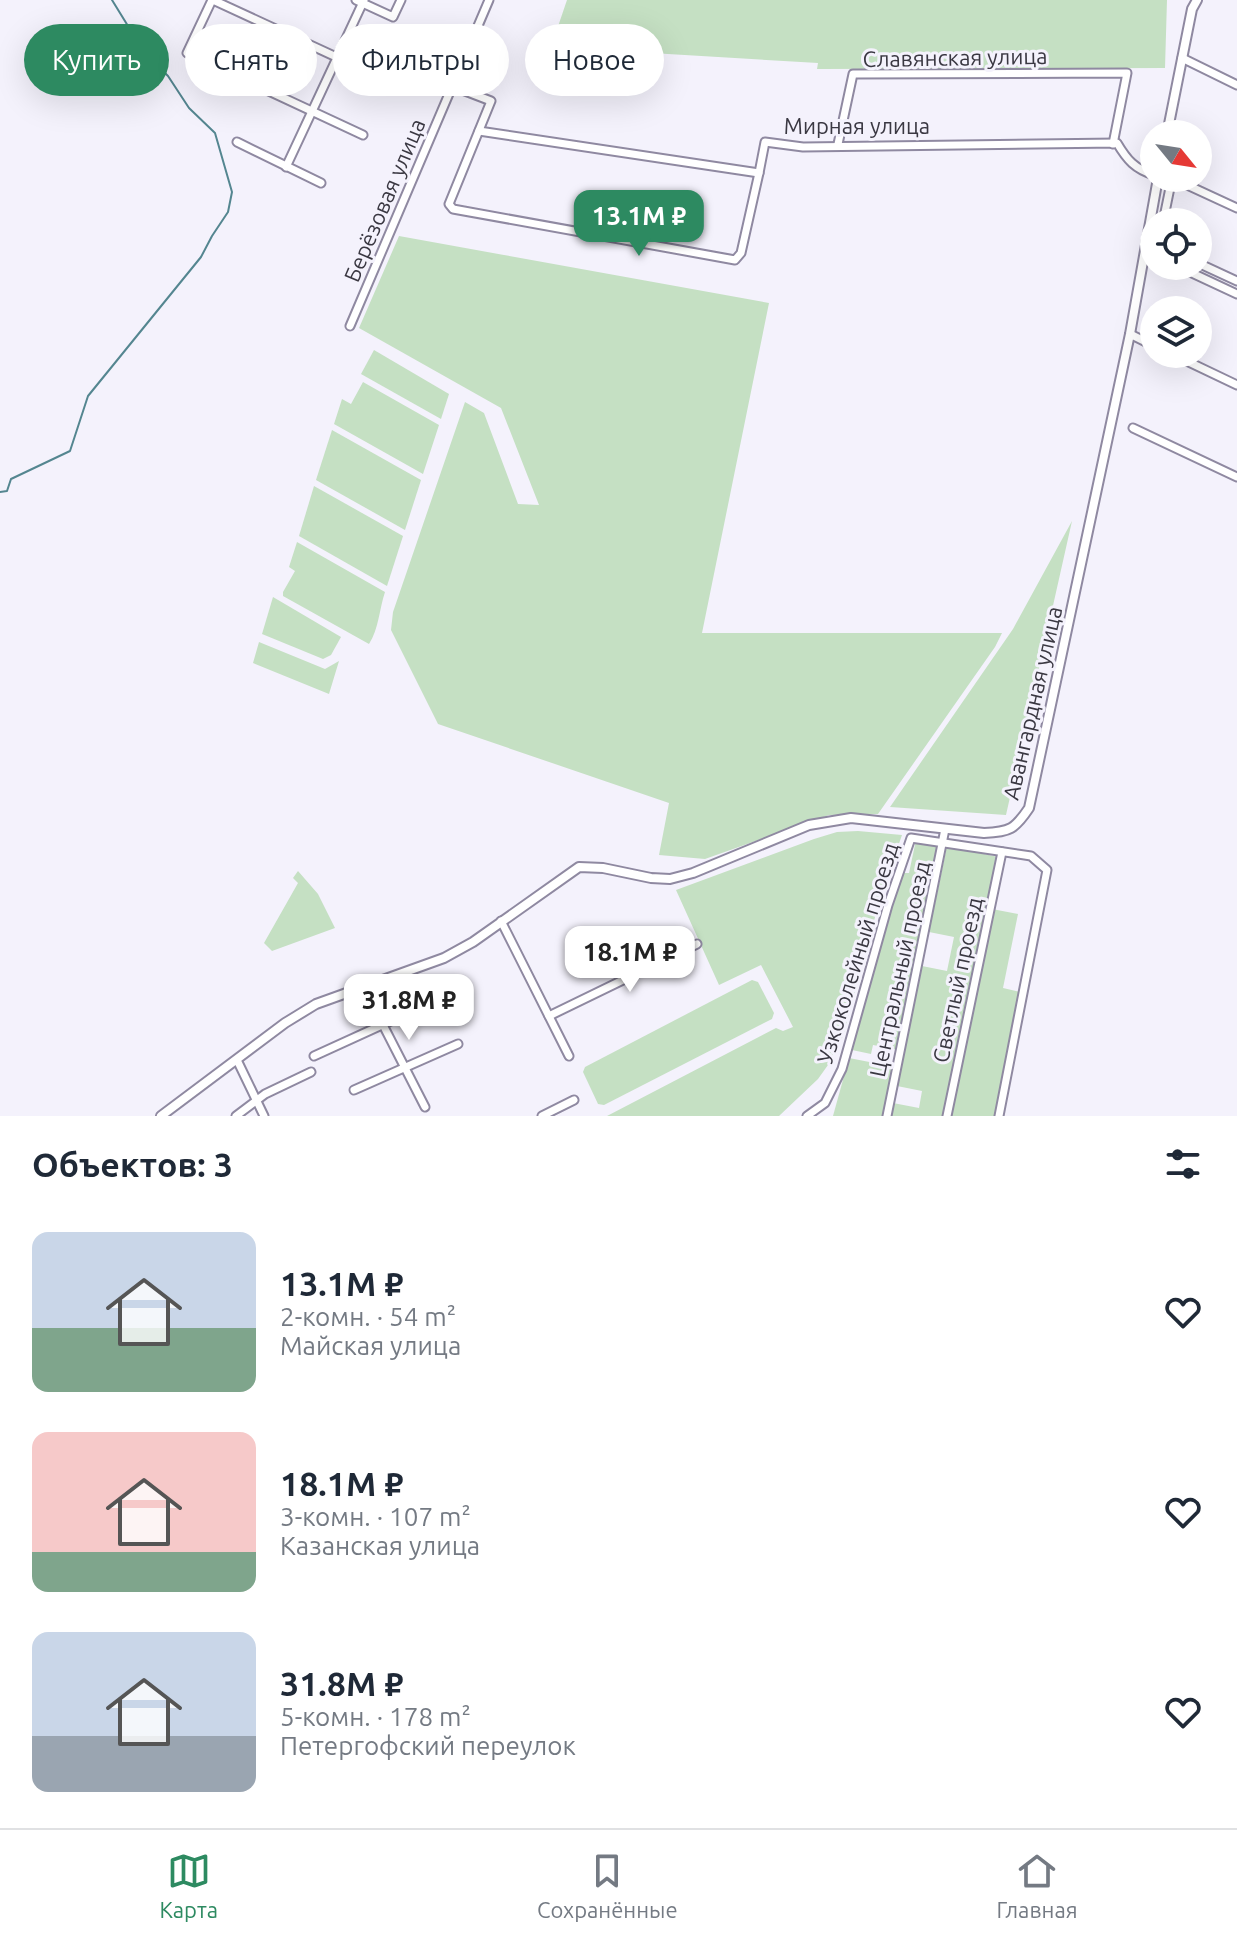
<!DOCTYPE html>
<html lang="ru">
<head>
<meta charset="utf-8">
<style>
  :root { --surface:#fff; --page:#f2f2f3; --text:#1f2937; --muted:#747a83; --line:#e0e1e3; --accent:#2d8a61 }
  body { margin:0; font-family:Ubuntu,sans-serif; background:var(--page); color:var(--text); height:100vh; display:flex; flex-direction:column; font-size:30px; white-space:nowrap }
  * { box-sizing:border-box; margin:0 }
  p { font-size:26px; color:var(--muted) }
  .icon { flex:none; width:44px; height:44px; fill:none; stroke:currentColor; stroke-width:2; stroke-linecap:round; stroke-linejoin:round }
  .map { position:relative; height:1116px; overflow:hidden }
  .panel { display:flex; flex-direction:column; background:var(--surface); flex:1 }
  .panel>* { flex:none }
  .guide { position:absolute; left:24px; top:24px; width:800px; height:72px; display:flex; gap:16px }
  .needle { width:52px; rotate:120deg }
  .buttons { position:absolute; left:1140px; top:120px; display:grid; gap:16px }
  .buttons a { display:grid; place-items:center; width:72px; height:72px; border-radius:50%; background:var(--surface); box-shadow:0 8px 32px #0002; font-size:40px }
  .price { position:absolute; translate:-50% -68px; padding:0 18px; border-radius:16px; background:#fff; color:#222; font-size:26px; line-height:52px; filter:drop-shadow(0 2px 4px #0008) }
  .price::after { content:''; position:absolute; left:50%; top:48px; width:24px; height:18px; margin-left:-12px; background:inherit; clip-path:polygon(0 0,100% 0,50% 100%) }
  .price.active { background:var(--accent); color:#fff }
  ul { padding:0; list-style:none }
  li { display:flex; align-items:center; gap:24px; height:200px; padding:0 32px }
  li span { display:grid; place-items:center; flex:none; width:224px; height:160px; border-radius:16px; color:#555 }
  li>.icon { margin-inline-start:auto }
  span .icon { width:96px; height:96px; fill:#fffc; stroke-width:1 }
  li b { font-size:34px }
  h2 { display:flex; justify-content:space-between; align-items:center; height:96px; padding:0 32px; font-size:34px }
  .tag { padding:0 28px; border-radius:36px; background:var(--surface); box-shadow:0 8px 32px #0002; font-size:28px; line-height:72px }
  .tag.active { background:var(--accent); color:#fff }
  .menu { display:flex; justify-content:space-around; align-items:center; height:112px; border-top:2px solid var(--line); background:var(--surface); font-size:22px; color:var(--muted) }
  .menu a { display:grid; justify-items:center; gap:4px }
  .menu .active { color:var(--accent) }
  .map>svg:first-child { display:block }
</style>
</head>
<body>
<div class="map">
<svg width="1237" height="1116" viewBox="0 0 1237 1116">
  <rect width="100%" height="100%" fill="#f4f2fc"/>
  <g fill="#c5e0c3">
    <path d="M567,0H1167L1165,68L817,69L818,63L551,47Z"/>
    <path d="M399,236L769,303L702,633H1002L995,647L878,814L829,815L705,859L659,855L669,803L438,724L391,630L393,612L465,402L484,413L518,504L539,505L501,408L359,328Z"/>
    <path d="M374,350L449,394L441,419L361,374Z"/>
    <path d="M363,382L439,425L423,474L334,424L342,399L351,404Z"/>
    <path d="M332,430L421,480L405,530L316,480Z"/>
    <path d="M314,486L403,536L387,586L299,536Z"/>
    <path d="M1072,521L1006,815L890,807L1013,629Z"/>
    <path d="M297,542L385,592C379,610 379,628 369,644L283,596V592L295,571L289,567Z"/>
    <path d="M273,597L341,637L331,655L323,659L262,634Z"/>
    <path d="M259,642L325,669L339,661L329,694L253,663Z"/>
    <path d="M858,831L902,835L881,895L843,1036L828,1065L818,1079L779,1116H607L776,1028L783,1031L793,1027L761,965L719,985L676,890L814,839L837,832Z"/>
    <path d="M916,840L942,845L899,1050L873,1045L871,1054L852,1050L892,904L904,873H909Z"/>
    <path d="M947,846L998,857L944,1116H890L893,1103L919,1108L922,1091L897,1086L922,966L947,971L954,937L929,932Z"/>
    <path d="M298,871L318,894L335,928L272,951L264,943L298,883L293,878Z"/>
    <path d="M992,909L1018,914L1003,988L1020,992L997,1116H949Z"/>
    <path d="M752,980L758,982L774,1013L772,1019L604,1105L598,1104L583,1072L585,1067Z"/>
    <path d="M849,1058L895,1067L885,1116H833Z"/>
  </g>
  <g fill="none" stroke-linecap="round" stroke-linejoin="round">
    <path stroke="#548690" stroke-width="2" d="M0,492L7,491L11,479L70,451L88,396L201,257L212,236L228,212L232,192L215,133L189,108L168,76L144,52L112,0"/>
    <g stroke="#8f89a1" stroke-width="11">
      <g id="minor">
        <path d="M213,0L386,80"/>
        <path d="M356,0L393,17L401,0"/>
        <path d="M187,53L212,0"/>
        <path d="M1182,58L1237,85"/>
        <path d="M245,80L363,135"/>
        <path d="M452,86L491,101L449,204L453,209L735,260L741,253L759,173"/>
        <path d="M479,131L759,173L765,142L803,147L1117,143C1127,160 1135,169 1154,175"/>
        <path d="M237,142L321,183"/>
        <path d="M838,144L853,74L1127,73L1113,144"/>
        <path d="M286,167L364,0"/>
        <path d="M1163,222L1172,178L1237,208"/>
        <path d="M1198,263L1237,281"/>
        <path d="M1177,266L1237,294"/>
        <path d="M350,326L489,0"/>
        <path d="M1130,334L1154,346"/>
        <path d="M1172,354L1237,385"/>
        <path d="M1133,428L1237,477"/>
        <path d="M501,921L569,1056"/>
        <path d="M372,984L380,1019L425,1107"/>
        <path d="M549,1016L697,944"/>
        <path d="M314,1056L452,993"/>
        <path d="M237,1060L264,1116"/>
        <path d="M354,1090L458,1044"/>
        <path d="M236,1116L265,1094L311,1072"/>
        <path d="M542,1116L574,1100"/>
        <path d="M807,1116L825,1103L842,1069L888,905L911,838L1031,856L1047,870L999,1116"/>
        <path d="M887,1116L945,829"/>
        <path d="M947,1116L1002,852"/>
      </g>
    </g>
    <g stroke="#8f89a1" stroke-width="12">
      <g id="major">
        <path d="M1167,134L1192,9L1197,0"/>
        <path d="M161,1116L285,1023L316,1004L444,958L473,942L579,867L603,868L651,878L670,879L693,873L809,825L851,818L984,833C1010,832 1015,829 1029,808L1130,334L1158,178"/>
      </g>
    </g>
    <use href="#minor" stroke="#fff" stroke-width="7"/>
    <use href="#major" stroke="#fff" stroke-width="8"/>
  </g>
  <g text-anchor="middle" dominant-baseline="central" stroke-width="6" stroke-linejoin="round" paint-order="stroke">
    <g font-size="22" fill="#3a3842" stroke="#f4f2fc">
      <text transform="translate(955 57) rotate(-1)">Славянская улица</text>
      <text x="857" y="125">Мирная улица</text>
      <text transform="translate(384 200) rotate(-67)">Берёзовая улица</text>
      <text transform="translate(1032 703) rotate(-77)">Авангардная улица</text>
      <text transform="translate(857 953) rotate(-73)">Узкоколейный проезд</text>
      <text transform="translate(899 969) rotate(-78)">Центральный проезд</text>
      <text transform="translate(957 980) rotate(-78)">Светлый проезд</text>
    </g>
  </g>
</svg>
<div class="buttons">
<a><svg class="needle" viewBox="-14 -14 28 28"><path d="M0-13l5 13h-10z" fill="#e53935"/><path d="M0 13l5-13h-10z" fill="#747a83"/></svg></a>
<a><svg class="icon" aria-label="locate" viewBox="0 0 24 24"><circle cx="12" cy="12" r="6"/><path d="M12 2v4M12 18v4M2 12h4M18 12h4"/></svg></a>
<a><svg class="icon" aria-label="layers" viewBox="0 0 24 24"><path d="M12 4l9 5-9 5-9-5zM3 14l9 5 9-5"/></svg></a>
</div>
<b class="price active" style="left:639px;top:258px">13.1M ₽</b>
<b class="price" style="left:630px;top:994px">18.1M ₽</b>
<b class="price" style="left:409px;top:1042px">31.8M ₽</b>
<div class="guide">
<a class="tag active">Купить</a>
<a class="tag">Снять</a>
<a class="tag">Фильтры</a>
<a class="tag">Новое</a>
</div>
</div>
<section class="panel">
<h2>Объектов: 3<svg class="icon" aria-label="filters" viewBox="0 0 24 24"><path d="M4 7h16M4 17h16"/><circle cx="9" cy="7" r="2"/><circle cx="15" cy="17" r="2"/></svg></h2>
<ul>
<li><span style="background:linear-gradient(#c9d6e8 60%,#7fa58c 0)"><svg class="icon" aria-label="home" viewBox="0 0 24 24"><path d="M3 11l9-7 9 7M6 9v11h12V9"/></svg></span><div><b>13.1M ₽</b><p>2-комн. · 54 m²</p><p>Майская улица</p></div><svg class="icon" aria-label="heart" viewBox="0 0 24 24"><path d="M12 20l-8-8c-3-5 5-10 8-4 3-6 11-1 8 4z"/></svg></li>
<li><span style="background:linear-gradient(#f6c9c9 75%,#7fa58c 0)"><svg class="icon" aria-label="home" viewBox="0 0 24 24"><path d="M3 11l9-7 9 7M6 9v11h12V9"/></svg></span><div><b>18.1M ₽</b><p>3-комн. · 107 m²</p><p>Казанская улица</p></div><svg class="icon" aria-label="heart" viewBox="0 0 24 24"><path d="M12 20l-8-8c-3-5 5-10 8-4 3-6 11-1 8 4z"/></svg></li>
<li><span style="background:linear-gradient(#c9d6e8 65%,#9aa5b1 0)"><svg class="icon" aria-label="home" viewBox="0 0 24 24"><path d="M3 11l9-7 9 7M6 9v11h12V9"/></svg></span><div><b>31.8M ₽</b><p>5-комн. · 178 m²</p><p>Петергофский переулок</p></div><svg class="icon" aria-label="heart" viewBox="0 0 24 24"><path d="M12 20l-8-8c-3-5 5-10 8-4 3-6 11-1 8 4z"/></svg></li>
</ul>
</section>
<nav class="menu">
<a class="active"><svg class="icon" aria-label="map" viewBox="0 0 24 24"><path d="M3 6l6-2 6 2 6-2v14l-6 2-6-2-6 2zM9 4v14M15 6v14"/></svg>Карта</a>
<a><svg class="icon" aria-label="saved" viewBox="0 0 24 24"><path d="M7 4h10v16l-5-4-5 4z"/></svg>Сохранённые</a>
<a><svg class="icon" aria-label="home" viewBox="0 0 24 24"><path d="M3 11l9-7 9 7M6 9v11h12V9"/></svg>Главная</a>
</nav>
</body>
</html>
